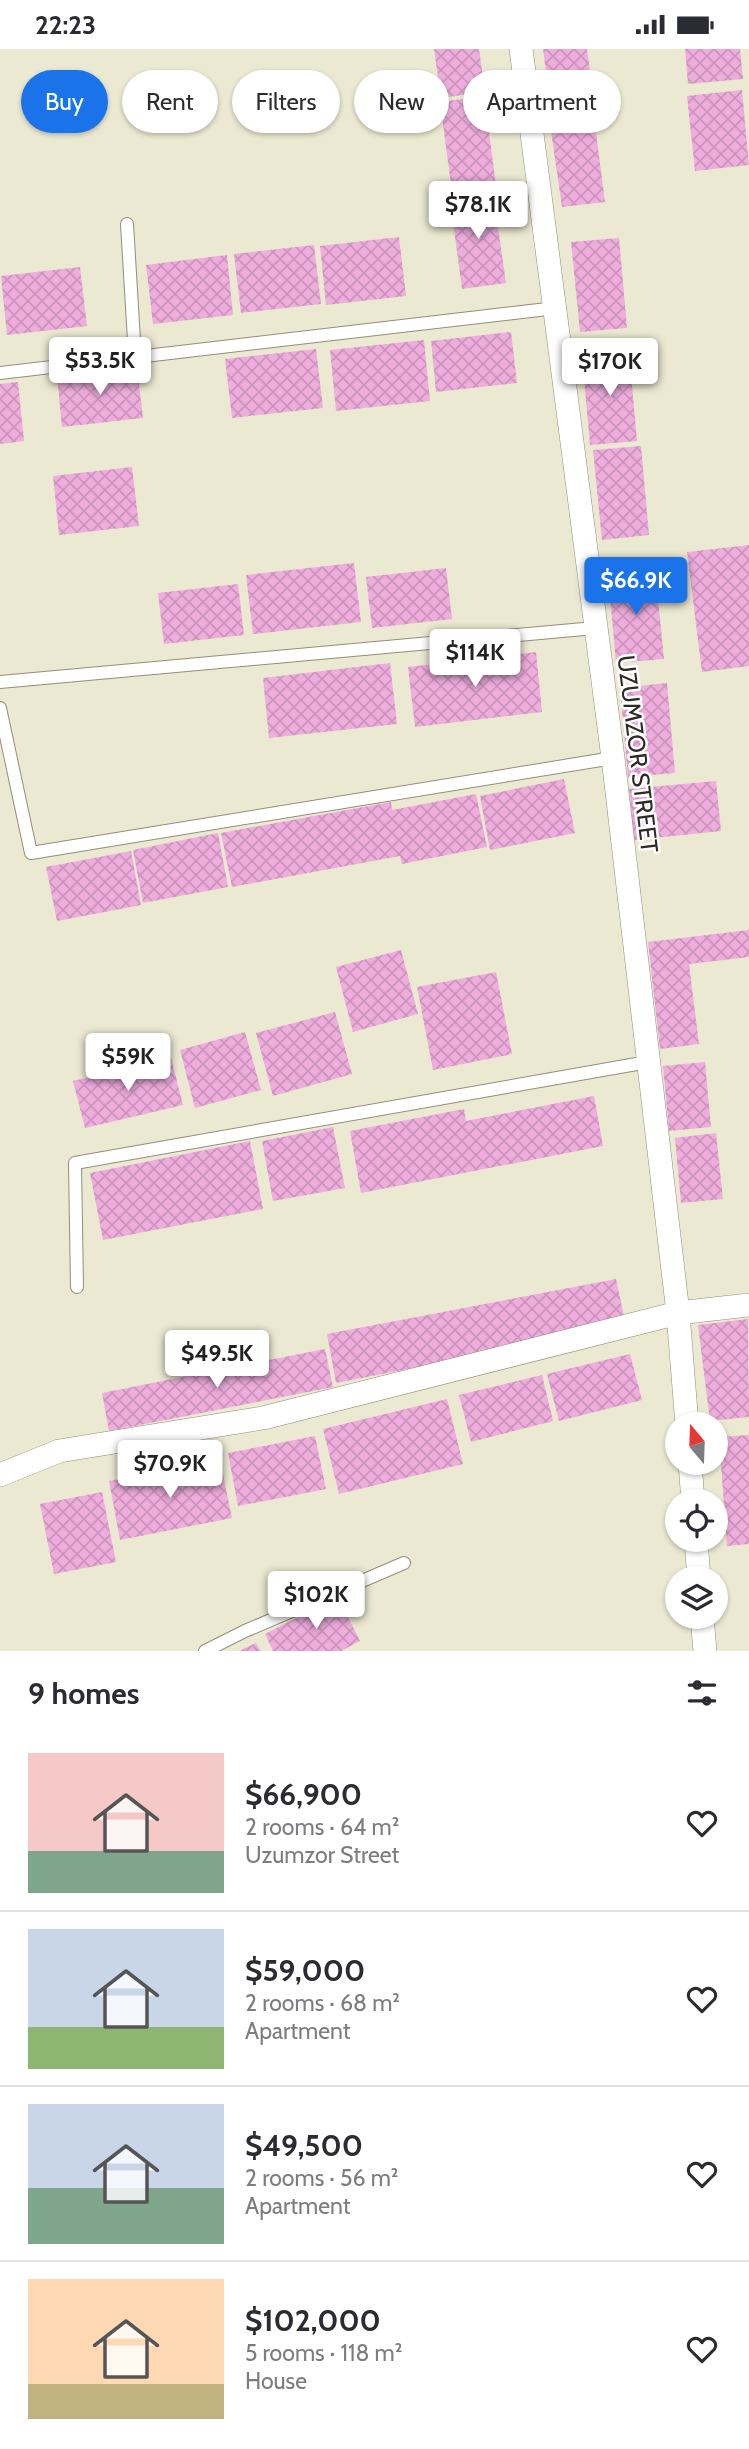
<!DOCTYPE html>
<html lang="en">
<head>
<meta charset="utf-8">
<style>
  :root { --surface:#fff; --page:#f2f2f3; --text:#2b2b33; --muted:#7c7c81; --line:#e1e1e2; --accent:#1a73e8 }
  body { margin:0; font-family:Cabin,sans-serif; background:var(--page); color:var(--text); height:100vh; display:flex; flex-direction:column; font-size:26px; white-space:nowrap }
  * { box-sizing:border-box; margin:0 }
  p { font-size:23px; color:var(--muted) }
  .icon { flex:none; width:38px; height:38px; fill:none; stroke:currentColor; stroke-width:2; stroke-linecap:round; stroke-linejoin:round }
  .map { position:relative; height:1602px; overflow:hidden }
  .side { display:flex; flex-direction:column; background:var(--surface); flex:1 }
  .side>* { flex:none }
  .banner { position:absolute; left:21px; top:21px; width:707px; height:63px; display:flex; gap:14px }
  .needle { width:46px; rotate:341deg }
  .buttons { position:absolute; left:665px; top:1363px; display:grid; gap:14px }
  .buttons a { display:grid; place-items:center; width:63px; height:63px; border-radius:50%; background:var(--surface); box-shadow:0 2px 5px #0004; font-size:35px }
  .price { position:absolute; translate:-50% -60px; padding:0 16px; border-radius:7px; background:#fff; color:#222; font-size:23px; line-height:46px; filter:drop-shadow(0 2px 4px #0008) }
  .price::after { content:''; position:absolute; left:50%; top:42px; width:21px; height:16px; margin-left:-10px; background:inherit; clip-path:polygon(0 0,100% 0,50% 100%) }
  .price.on { background:var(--accent); color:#fff }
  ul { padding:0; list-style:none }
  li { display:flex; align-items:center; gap:21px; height:175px; padding:0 28px }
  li+li { border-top:2px solid var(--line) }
  li span { display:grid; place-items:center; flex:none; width:196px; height:140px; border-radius:0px; color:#555 }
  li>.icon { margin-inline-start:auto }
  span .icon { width:84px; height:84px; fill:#fffc; stroke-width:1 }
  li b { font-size:30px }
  h2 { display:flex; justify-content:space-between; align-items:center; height:84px; padding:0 28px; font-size:30px }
  .pill { padding:0 24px; border-radius:32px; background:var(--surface); box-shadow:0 2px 5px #0004; font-size:24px; line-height:63px }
  .pill.on { background:var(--accent); color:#fff }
  .status { display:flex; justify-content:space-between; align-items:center; height:49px; padding:0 35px; background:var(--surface); direction:ltr }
  .status svg { height:19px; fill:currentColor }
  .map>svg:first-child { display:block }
</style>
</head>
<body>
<div class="status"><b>22:23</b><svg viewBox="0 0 49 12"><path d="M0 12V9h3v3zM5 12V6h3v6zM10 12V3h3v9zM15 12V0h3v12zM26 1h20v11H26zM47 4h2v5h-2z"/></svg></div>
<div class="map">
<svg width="749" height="1602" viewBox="0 0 749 1602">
  <defs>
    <pattern id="building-cross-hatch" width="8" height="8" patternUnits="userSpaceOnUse" patternTransform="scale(1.75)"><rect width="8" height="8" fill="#eeaddd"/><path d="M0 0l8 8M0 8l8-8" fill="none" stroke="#cc95bd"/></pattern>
  </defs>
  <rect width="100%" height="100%" fill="#ece9d2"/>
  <g fill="url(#building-cross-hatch)">
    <path d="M434,0H479L485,43L441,49Z"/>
    <path d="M543,0H587L596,64L552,70Z"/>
    <path d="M685,0H740L743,30L688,35Z"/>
    <path d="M742,41L749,116L695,122L687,47Z"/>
    <path d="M484,47L496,136L452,143L440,53Z"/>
    <path d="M594,69L605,153L562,158L550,75Z"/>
    <path d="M493,144L506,234L462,240L450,150Z"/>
    <path d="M399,188L406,247L326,256L320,197Z"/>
    <path d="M619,189L627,279L580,283L571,193Z"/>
    <path d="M314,196L321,255L241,264L234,205Z"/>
    <path d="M227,206L233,266L153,275L146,216Z"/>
    <path d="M80,218L87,277L7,286L1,227Z"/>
    <path d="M511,283L517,334L436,343L431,292Z"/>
    <path d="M424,291L430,352L336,362L330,301Z"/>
    <path d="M316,300L323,359L232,369L225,310Z"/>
    <path d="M629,302L637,392L590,396L582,307Z"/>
    <path d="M137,318L143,369L62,378L57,327Z"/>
    <path d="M18,333L24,392L0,395V335Z"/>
    <path d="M641,397L649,486L602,491L593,401Z"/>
    <path d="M132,418L139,477L59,486L53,427Z"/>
    <path d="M749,496V617L702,623L687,503Z"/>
    <path d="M354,514L361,573L253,585L246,526Z"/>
    <path d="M446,519L452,570L372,579L366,528Z"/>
    <path d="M655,521L664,610L616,614L608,525Z"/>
    <path d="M238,535L244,586L164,595L158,544Z"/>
    <path d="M536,603L542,663L415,678L408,618Z"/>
    <path d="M390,614L397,675L269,689L263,629Z"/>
    <path d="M667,634L675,724L628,728L620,639Z"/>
    <path d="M564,730L575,784L490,801L480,747Z"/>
    <path d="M716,732L721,782L634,791L629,740Z"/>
    <path d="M476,745L487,798L402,815L400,807L232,838L221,784L391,753L392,761Z"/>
    <path d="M218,784L228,838L143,854L133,801Z"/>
    <path d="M131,802L141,856L57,872L46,818Z"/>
    <path d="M749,881V908L689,915L699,995L660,1000L648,893Z"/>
    <path d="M401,901L418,965L353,983L336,918Z"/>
    <path d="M496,923L512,1005L433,1021L417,938Z"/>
    <path d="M335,963L352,1025L273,1047L256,984Z"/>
    <path d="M245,983L261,1041L195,1059L180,1001Z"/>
    <path d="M171,1009L183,1056L85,1079L73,1032Z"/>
    <path d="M705,1013L711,1078L669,1082L663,1017Z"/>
    <path d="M594,1047L603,1097L361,1144L350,1082L464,1060L466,1072Z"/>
    <path d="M333,1078L345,1139L273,1152L262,1092Z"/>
    <path d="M716,1084L723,1150L681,1154L675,1089Z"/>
    <path d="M250,1092L263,1160L103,1191L90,1124Z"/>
    <path d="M616,1230L625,1272L499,1297L500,1302L336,1334L327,1285Z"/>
    <path d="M748,1270L749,1368L710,1372L698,1276Z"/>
    <path d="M325,1300L333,1338L109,1382L102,1344Z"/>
    <path d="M630,1305L642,1351L559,1372L547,1325Z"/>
    <path d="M542,1326L553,1372L471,1393L459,1346Z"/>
    <path d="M447,1350L463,1415L339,1445L323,1380Z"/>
    <path d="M749,1386V1495L727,1497L719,1388Z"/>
    <path d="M315,1387L326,1440L238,1457L228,1404Z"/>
    <path d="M220,1411L232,1469L120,1491L109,1432Z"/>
    <path d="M102,1443L116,1513L54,1525L40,1455Z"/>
    <path d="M338,1548L360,1592L341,1602H273L265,1585Z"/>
    <path d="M256,1594L260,1602H239Z"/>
  </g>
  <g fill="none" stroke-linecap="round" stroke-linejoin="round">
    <g stroke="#918e7a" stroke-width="14">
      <g id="service">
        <path d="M127,175L135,308"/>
        <path d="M0,324L556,259"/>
        <path d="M0,633L595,579"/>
        <path d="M0,659L31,804L613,709"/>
        <path d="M77,1238L75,1114L648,1013"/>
        <path d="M205,1602L245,1582L404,1514"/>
      </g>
    </g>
    <g stroke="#918e7a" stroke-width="24">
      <g id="minor">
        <path d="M521,0L613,709L678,1264L687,1376"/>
        <path d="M690,1414L693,1452"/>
        <path d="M0,1426L59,1402L263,1369L678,1264L749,1256"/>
        <path d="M696,1491L699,1530"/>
        <path d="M702,1568L705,1602"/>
      </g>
    </g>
    <use href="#service" stroke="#fff" stroke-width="12"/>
    <use href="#minor" stroke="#fff" stroke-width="23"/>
  </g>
  <g text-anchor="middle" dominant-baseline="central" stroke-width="5" stroke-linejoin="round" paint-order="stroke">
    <g font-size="24" fill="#2c2b23" stroke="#fff">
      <text transform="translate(638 705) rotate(83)">UZUMZOR STREET</text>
    </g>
  </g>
</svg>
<div class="buttons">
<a><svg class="needle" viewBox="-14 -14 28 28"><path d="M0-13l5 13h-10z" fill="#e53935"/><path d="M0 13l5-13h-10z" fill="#7c7c81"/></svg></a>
<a><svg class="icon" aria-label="locate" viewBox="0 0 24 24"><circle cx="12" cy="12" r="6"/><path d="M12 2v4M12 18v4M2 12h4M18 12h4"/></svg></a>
<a><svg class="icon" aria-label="layers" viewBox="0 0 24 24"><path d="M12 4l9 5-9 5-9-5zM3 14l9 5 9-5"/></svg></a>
</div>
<b class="price" style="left:478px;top:192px">$78.1K</b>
<b class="price" style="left:100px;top:348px">$53.5K</b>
<b class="price" style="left:610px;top:349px">$170K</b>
<b class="price on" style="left:636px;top:568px">$66.9K</b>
<b class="price" style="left:475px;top:640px">$114K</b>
<b class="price" style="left:128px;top:1044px">$59K</b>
<b class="price" style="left:217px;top:1341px">$49.5K</b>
<b class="price" style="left:170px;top:1451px">$70.9K</b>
<b class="price" style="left:316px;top:1582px">$102K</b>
<div class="banner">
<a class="pill on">Buy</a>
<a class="pill">Rent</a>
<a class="pill">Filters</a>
<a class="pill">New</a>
<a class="pill">Apartment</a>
</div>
</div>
<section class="side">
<h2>9 homes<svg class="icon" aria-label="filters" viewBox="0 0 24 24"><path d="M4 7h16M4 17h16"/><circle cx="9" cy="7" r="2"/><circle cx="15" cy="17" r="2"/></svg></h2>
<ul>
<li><span style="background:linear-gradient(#f6c9c9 70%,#7fa58c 0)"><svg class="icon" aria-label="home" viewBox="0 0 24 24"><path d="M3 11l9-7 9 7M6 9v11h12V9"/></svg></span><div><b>$66,900</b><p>2 rooms · 64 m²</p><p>Uzumzor Street</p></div><svg class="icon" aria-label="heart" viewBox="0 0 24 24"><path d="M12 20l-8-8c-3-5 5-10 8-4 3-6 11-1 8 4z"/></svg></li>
<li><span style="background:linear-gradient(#c9d6e8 70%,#8fb573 0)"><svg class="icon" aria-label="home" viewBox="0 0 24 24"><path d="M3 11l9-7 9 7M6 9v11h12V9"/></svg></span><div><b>$59,000</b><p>2 rooms · 68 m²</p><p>Apartment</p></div><svg class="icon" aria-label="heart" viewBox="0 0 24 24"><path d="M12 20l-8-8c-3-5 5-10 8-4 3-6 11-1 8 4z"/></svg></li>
<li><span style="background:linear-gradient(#c9d6e8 60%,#7fa58c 0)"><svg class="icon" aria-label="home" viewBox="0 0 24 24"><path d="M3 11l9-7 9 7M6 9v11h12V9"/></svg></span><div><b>$49,500</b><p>2 rooms · 56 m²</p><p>Apartment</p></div><svg class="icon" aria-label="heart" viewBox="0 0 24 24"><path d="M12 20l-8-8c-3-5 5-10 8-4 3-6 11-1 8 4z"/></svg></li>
<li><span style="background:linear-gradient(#ffd9b3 75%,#c2b280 0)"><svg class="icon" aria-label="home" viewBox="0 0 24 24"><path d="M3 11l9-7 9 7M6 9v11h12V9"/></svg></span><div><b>$102,000</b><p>5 rooms · 118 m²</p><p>House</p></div><svg class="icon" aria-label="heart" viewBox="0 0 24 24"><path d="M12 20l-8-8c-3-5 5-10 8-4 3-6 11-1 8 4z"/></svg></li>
</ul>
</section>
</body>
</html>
